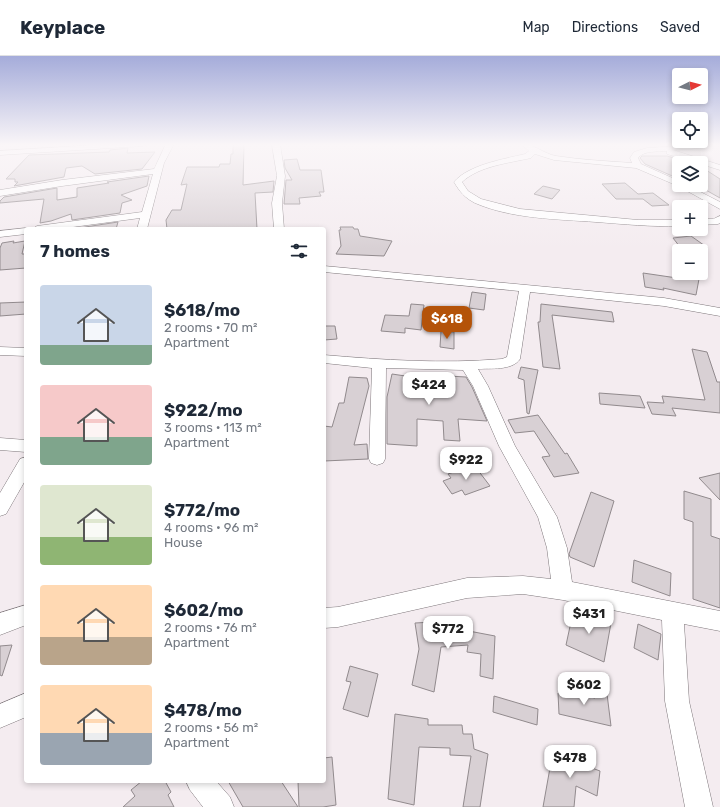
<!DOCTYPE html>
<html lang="en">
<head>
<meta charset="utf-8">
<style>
  :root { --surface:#fff; --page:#f6f6f7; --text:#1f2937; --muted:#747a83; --line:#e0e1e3; --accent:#b45309 }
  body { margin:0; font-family:Rubik,sans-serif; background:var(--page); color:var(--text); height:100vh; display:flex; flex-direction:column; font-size:15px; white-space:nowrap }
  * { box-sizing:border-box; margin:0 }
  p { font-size:13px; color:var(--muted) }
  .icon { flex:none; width:22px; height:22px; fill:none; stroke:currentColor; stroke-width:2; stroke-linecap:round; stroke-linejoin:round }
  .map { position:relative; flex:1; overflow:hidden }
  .side { position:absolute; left:24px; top:171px; width:302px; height:556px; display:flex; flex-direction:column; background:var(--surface); border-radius:4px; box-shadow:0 2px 6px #0003 }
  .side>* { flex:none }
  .needle { width:26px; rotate:84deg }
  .tools { position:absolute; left:672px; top:12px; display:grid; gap:8px }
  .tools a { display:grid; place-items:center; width:36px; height:36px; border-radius:4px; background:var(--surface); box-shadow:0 2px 6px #0003; font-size:20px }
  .price { position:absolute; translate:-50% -34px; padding:0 9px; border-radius:8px; background:#fff; color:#222; font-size:13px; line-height:26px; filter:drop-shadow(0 1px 2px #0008) }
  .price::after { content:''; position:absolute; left:50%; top:24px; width:12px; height:9px; margin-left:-6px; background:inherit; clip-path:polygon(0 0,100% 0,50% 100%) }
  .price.on { background:var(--accent); color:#fff }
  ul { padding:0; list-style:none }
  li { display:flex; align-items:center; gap:12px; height:100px; padding:0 16px }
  li span { display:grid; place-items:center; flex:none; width:112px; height:80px; border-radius:4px; color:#555 }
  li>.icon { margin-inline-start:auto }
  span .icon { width:48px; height:48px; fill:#fffc; stroke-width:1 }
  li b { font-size:17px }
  h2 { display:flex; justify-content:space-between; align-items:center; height:48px; padding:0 16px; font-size:17px }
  header { display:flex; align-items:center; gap:24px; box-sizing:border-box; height:56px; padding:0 20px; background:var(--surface); border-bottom:1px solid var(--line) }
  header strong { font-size:19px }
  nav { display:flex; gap:22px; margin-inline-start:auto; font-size:14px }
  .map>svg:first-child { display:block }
</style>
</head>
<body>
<header>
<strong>Keyplace</strong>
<nav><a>Map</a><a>Directions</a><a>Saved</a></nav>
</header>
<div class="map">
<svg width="720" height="751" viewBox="0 0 720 751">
  <rect width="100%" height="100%" fill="#f4ecf0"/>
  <g fill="#d8d0d4" stroke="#918a8d">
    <path d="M244,88L243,129L274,125L273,136L255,137L257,173H167L166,164L172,154H181L187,128L181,129L187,111H219L220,108H230L231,98H233V89Z"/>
    <path d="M128,92L127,97L155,96L142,113L95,118L82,110L66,112L64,121L14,130L18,126H15V123H6L29,99L109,96L110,94Z"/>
    <path d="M642,100H667L691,107H679V123L645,108L640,102Z"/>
    <path d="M297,103L300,114H321L324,136H319L321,140L299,142L300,148H284L286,124H292L285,112L284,104Z"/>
    <path d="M701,110L708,112H703L720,123V142L697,129H701Z"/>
    <path d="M149,120L147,130L121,139L132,144L122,147L120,157L72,164L71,158L51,165L40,167L44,143L0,147V145L4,141L57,132V144L77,141V132L109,127L107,126Z"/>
    <path d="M625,127L638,138L653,137L669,149L652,150L643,143H616L602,128Z"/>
    <path d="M543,130L560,134L552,143L534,138Z"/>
    <path d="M118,166L116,173H72Z"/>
    <path d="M340,171H353L354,173H358L360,180L392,185L384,200L336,198L341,190L339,174H341Z"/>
    <path d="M691,180L708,192L680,191L673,182Z"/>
    <path d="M14,185L13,187L25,185L22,198H26V212L0,214V192L2,187Z"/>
    <path d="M643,217L677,222L678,218L699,223L696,239L663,232L664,234L645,231Z"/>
    <path d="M472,236L486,238L484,254L469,252Z"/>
    <path d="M26,246V258L0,260V247Z"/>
    <path d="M411,248L424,249L421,274L405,272V277L381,275L385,259L409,260Z"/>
    <path d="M541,248L612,256L614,266L552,259L560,313L543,311L538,266H540Z"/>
    <path d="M324,270H335L337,283L324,284Z"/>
    <path d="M441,275L454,276V293L440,291Z"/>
    <path d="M692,293L707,296L717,326H720V357L672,352L676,360L652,358L647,346L664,347L662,340L705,344Z"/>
    <path d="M521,311L538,314L529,358L527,357L524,324L518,322Z"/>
    <path d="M392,318L412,321V318L466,321L472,331L487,365L458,363L460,385L444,384L443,365L417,363V390L387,388V341Z"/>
    <path d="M349,321L367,322L369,330L354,389L367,388L368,403L324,405V370L332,371L339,347H344Z"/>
    <path d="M599,337L640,340L645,352L600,348Z"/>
    <path d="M538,359L565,398L567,397L579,417L554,421L542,401L550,400L534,375L515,377L508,364Z"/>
    <path d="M474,409L490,430L465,439L462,434L452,438L443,425L451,422L448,418Z"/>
    <path d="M720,417V444L699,422Z"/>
    <path d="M684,435L711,443V480L720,483V552L693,543V466L684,463Z"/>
    <path d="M591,436L614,445L594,511L570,501L569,498Z"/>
    <path d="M634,504L671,517L670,540L632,526Z"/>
    <path d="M574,552L611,567L604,606L566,589Z"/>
    <path d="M452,565L453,572L495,580L493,623L480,620L481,598L467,596L468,589L441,591L434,636L412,629L419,593L415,567Z"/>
    <path d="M638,568L661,578L658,604L634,592Z"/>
    <path d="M12,589L2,620L0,619V590Z"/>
    <path d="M350,610L378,618L368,661L343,653L351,626L346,625Z"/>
    <path d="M563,627L574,629V638L595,642L594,635L607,638L611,670L559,658L558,637L564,639Z"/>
    <path d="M494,640L538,653L537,669L493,656Z"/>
    <path d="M395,658L428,663V669H462L463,678H472L474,693L488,698L480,751H463L471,700L450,699V692L419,691L414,749L388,743Z"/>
    <path d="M572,693L593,703L592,712L600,715L597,740L576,730L574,751H543L553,695L570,703Z"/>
    <path d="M332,701L336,749L323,751H299L298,725H324V702Z"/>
    <path d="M142,725H165L171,736L168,739L174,751H123L135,740L131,734Z"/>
    <path d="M228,725H281L298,751H243Z"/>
  </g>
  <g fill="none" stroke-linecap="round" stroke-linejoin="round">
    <g stroke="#7e777b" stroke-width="1">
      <g id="minor">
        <path d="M110,88H147L143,90L0,99V95Z"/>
        <path d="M166,88H174L164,107L147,173H137L140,162L58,173H32L37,170L142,156L153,118L62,130L0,140V134L62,124L154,113Z"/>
        <path d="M272,88H280L285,120L282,147L284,173H274L272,147L277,120Z"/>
        <path d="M521,88C533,87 544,98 556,100C581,104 607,105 632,107L630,102L634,96L647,92L710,88L709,90L691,93L673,94L720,109V114L701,108V107H696L667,98V95C658,96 644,94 638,102L641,108L679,125V129H687L720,146V153L678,130L636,112L554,104L535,98L531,102C509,107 479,110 462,126L468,135L481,143L520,153L638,164H679V170C651,171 624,168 596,166C557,163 512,163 475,147C465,142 460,136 454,126C468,109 504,103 525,98L529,95Z"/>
        <path d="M720,160V167L718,168L701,169V163H713Z"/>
        <path d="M26,172L30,173H26V178L0,181V175Z"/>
        <path d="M324,210L664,242L720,252V260L664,250L530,236L520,303C512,315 490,312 478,313L488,330L515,390L557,461L567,492L572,526L720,555V575L684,568L689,645L713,751H685L665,645L662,564L563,544L523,538L467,542L338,571L324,572V552L338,551L467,522L523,520L551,523L547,492L538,461L499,390L473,330L463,314L386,312L385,403L383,407L377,409L371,407L369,403L372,312L324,307V299C383,304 443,308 502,303L507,301L519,235L324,216Z"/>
        <path d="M0,291L26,292V300L0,299Z"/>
        <path d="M0,382L26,384V396L0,394Z"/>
        <path d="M26,401V423L6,458L0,460V437L20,403Z"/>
        <path d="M26,549V569L0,579V557Z"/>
        <path d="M26,637V661L0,672V648Z"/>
        <path d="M186,725H216L230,741L234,751H203L190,734Z"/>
      </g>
    </g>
    <use href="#minor" fill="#fff" fill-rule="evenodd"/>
  </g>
  <linearGradient id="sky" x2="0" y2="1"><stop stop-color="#a5acda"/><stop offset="0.46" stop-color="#faf6f8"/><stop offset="1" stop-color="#faf6f8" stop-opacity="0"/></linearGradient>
  <rect width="720" height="193" fill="url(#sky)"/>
</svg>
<div class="tools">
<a><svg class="needle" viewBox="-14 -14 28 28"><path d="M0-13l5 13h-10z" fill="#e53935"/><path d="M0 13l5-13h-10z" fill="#747a83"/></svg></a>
<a><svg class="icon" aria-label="locate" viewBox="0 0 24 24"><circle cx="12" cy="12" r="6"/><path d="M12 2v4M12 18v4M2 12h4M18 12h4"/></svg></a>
<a><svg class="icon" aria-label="layers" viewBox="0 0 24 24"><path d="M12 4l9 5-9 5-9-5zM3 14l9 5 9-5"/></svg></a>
<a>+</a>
<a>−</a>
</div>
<b class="price on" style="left:447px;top:284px">$618</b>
<b class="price" style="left:429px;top:350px">$424</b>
<b class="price" style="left:466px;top:425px">$922</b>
<b class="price" style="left:589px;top:579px">$431</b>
<b class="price" style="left:448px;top:594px">$772</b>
<b class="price" style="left:584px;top:650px">$602</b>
<b class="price" style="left:570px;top:723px">$478</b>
<section class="side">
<h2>7 homes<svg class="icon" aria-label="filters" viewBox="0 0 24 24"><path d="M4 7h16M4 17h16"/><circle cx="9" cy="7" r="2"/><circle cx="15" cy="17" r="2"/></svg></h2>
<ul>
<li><span style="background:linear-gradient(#c9d6e8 75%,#7fa58c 0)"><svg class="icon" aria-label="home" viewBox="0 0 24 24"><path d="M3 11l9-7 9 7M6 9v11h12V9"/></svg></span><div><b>$618/mo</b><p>2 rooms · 70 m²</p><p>Apartment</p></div></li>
<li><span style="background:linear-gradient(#f6c9c9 65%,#7fa58c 0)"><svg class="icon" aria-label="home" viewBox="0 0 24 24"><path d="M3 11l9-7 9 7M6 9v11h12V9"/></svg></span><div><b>$922/mo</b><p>3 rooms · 113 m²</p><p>Apartment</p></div></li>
<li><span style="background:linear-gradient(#dfe7d0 65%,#8fb573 0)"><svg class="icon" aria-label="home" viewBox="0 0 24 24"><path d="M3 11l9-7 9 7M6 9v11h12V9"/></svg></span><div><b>$772/mo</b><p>4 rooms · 96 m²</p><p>House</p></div></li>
<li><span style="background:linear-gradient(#ffd9b3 65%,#b9a48a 0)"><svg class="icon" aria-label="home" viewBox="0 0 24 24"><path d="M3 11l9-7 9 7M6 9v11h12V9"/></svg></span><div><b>$602/mo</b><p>2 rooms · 76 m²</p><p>Apartment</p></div></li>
<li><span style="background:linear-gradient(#ffd9b3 60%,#9aa5b1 0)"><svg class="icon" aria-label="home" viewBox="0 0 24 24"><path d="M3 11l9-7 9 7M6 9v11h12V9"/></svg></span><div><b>$478/mo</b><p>2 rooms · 56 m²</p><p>Apartment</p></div></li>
</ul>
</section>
</div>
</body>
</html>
